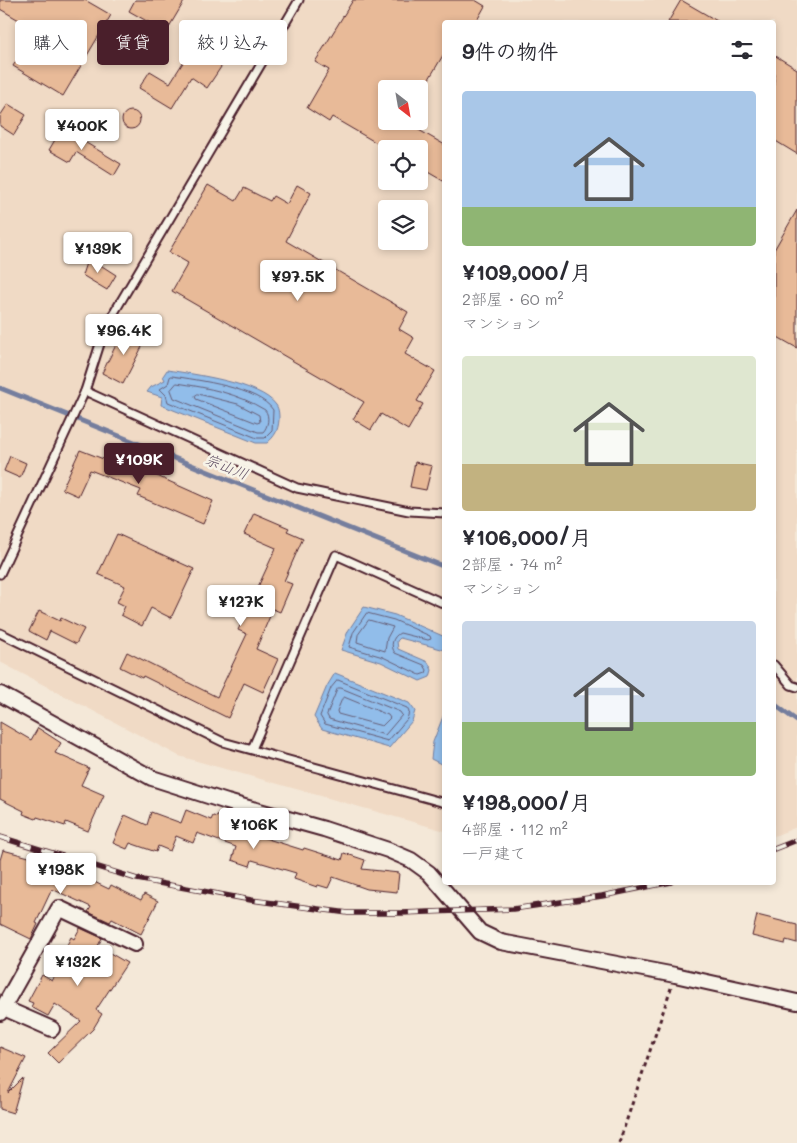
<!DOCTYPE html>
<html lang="ja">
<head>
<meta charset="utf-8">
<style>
  :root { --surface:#fff; --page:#f7f7f7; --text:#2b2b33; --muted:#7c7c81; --accent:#4a1f2b }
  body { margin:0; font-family:Mali,"Klee One",sans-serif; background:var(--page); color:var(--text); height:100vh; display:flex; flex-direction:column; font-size:19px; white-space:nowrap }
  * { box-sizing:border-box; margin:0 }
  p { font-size:16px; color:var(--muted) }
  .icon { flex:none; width:28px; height:28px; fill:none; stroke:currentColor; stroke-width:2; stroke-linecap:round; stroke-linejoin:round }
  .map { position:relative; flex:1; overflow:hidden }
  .sheet { position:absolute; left:442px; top:20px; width:334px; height:865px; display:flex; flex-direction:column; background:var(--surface); border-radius:5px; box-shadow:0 2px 8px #0003 }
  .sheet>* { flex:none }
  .guide { position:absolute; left:15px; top:20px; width:352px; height:45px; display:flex; gap:10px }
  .needle { width:32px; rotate:149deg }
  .fabs { position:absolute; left:378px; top:80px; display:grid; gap:10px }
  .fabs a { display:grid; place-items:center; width:50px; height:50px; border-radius:5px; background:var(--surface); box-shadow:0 2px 8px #0003; font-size:25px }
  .price { position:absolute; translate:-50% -42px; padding:0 11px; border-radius:5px; background:#fff; color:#222; font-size:16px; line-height:32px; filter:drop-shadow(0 1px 2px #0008) }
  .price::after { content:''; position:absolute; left:50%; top:30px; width:15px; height:11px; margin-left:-8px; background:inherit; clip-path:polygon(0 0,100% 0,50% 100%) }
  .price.selected { background:var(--accent); color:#fff }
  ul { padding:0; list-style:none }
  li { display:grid; align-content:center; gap:10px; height:265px; padding:0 20px }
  li span { display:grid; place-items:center; height:155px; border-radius:5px; color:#555 }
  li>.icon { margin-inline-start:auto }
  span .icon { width:90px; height:90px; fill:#fffc; stroke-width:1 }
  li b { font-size:21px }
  h2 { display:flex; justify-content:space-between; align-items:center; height:60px; padding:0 20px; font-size:21px }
  .chip { padding:0 18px; border-radius:5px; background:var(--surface); box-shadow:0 2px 8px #0003; font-size:18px; line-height:45px }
  .chip.selected { background:var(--accent); color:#fff }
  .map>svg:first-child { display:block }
</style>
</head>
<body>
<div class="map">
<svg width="797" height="1143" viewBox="0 0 797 1143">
  <rect width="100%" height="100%" fill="#f4e8d8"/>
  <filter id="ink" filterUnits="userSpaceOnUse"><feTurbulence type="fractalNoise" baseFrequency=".02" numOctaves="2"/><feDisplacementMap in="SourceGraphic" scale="10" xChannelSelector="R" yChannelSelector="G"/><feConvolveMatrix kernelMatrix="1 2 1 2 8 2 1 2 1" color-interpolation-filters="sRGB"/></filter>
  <g filter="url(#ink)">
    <path fill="#f0dac5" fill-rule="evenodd" d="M0,0H797V827L774,836V22H445V831L179,756L0,662ZM386,89H419V121H386ZM386,149H419V181H386ZM386,209H419V241H386Z"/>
    <g fill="#91bdea" stroke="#757e9e">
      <path d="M167,370C193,374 261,383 276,405C279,409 279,415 279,420C278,431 275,436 267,443H256L161,405L162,397L147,392L151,387L165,380L163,376Z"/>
      <path d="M364,607L395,615L445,637V650L400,638L397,641L398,649L428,662L432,670L430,677L420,681L381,662L341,650L348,631Z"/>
      <path d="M335,673L409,703L415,711L412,721L389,748L322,729L314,717L327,686Z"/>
      <path d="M444,714H445V766L431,759L433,742Z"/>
    </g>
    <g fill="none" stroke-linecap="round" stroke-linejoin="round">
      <g stroke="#665e77" stroke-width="1">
        <path d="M172,376C198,380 259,388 273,410L272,431L265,438H257L168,402L166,395L160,389L168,384L170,377Z"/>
        <path d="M177,383C209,388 237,393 265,410C270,416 268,427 263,432H258L174,398L171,390Z"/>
        <path d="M198,394L238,404L259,415L260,422L257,423L196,399L195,396Z"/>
        <path d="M367,613L394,620L430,636L431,639L428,640L400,633C392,637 390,646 395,653L424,665L427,670L426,673L420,675L383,657L349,647L353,633Z"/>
        <path d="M369,620L393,627L387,638L385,651L357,642L358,635Z"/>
        <path d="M338,680L407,708L409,712L407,719L388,741L325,724L320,716L331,688Z"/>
        <path d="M338,688H341L400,712L402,715L385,735L329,719L327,715Z"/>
        <path d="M344,697L388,715L390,718L382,726L338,714L337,711L342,699Z"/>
      </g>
      <g stroke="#757e9e" stroke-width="5">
        <path d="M0,388L445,567"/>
        <path d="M774,704L797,721"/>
      </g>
    </g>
    <g fill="#e8ba98" stroke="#4a1f2b">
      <path d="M0,0H85L111,15L63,96L13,66L36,30L0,9Z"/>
      <path d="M135,0H185L166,32L129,11Z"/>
      <path d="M353,0H475L485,6L476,22H445V52L423,89H386V121H403L445,145V182L419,167V149H387L332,117L329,122L307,108L329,70L315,62Z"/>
      <path d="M681,0L719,22H668Z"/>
      <path d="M196,42L225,61L207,88L191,77L172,108L139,88L150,71L170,83Z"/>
      <path d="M774,55L797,69V154L774,140Z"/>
      <path d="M8,104L26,115L14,135L0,126V116Z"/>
      <circle cx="131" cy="120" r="9"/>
      <path d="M63,126L84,139L83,141L121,164L114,176L76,152L70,162L49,150Z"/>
      <path d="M208,185L236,201L244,188L270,201L273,196L287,204L297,185L311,193L286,241L408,312L399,329L414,338L405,354L435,371L417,401L423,404L408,430L381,414L371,430L353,419L364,402L172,291L188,263L169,252Z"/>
      <path d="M797,210V348L774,335V250Z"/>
      <path d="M88,257L116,275L107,290L82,275Z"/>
      <path d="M124,329L146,339L123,384L102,373Z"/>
      <path d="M80,450L106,460L108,454L213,501L203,524L138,496L141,490L90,470L78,496L62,489Z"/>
      <path d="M10,456L26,463L20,478L4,471Z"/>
      <path d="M415,462L432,466L426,490L410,487Z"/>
      <path d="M254,513L289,528L287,531L303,538L284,581L292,584L280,612L273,609L256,649L278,659L263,692L244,683L228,718L143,676L142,678L120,667L127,652L217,697L247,634L238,630L276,548L244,534Z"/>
      <path d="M117,534L194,569L171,618L151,608L142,626L121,615L125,606L117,602L125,586L98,574Z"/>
      <path d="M39,611L60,621L61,618L84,629L76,644L50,631L46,640L29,631Z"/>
      <path d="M0,722L31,740L38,728L61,743L55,753L89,768L81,785L104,795L88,831L66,822L65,826L37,817L36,819L23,814L24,811L0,799Z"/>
      <path d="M186,810L211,820L213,816L217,817L219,813L239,820L236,827L252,833V834L303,850L304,848L342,860L344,853L365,860L362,869L399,873L397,892L367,889L333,877L328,888L318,885L317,887L294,879L296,873L252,860L250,866L232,860L236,847L197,833L193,843L176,836L170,851L158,846L156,852L130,843L127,849L113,843L125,815L147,825L151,812L181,823Z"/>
      <path d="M3,850L29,857L31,854L60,866L59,868L87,881L88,879L109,889L111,885L141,900L144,894L158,901L141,934L112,919L110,922L88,912L91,907L52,889L36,923L38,924L31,939L0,924V860Z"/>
      <path d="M757,915L797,925V943L786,940L785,944L752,936Z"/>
      <path d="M80,928L102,938L98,946L127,963L96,1010L102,1014L93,1029L58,1063L48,1053L81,1021L55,1004L48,1016L31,1007L33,1003L28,1001L42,975L52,981L66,957L62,955L71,937L74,939Z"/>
      <path d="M0,1047L26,1058L8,1093L23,1078L13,1113L0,1109Z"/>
    </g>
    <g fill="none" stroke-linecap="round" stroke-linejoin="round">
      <g stroke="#4a1f2b" stroke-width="11">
        <g id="lane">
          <path d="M85,391L297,488L409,511L445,513"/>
          <path d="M0,574L85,391L105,328L299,0"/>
          <path d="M0,633L223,742L445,803"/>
          <path d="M774,665L791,685L797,687"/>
          <path d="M252,749L336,555L445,604"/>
        </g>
      </g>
      <g stroke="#4a1f2b" stroke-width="18">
        <g id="street">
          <path d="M0,694L152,778L227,802L324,829L388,850L411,860L429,873L480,932L501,942L675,975L797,1002"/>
          <path d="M4,1008L52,1029"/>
          <path d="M0,1013L59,908L135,944"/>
        </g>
      </g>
      <path stroke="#4a1f2b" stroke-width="3" stroke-dasharray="4 4" stroke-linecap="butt" d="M619,1143L671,988"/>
      <use href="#lane" stroke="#f7f3e8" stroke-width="7"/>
      <use href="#street" stroke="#f7f3e8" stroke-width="14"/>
      <g stroke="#4a1f2b" stroke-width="5.5">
        <g id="rail">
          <path d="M0,837L137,879L251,900L348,913H401L513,909L602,896L671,882"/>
          <path d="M774,849L797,840"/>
        </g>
      </g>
      <use href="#rail" stroke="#f7f3e8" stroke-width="4" stroke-dasharray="11" stroke-linecap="butt"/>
    </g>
  </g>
  <g text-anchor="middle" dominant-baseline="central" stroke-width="5" stroke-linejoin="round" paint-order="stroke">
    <g font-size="15" font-style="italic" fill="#5f4e64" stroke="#f7f3e8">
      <text transform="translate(227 466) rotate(22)">宗山川</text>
    </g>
  </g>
</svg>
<div class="fabs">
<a><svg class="needle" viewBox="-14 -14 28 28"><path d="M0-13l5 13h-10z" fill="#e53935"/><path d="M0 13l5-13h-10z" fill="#7c7c81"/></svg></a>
<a><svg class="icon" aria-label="locate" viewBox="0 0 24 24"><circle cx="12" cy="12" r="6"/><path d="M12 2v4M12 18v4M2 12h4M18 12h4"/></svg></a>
<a><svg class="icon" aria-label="layers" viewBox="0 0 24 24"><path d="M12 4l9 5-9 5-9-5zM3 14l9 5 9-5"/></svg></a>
</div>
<b class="price" style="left:82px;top:151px">¥400K</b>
<b class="price" style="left:98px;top:274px">¥139K</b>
<b class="price" style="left:298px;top:302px">¥97.5K</b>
<b class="price" style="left:124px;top:356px">¥96.4K</b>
<b class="price selected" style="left:139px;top:485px">¥109K</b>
<b class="price" style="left:241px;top:627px">¥127K</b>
<b class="price" style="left:254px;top:850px">¥106K</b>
<b class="price" style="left:61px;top:895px">¥198K</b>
<b class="price" style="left:78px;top:987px">¥132K</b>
<div class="guide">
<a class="chip">購入</a>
<a class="chip selected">賃貸</a>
<a class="chip">絞り込み</a>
</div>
<section class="sheet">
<h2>9件の物件<svg class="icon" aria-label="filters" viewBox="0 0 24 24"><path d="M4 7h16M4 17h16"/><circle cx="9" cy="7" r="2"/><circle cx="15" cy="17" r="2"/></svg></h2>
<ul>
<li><span style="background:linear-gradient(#a9c7e8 75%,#8fb573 0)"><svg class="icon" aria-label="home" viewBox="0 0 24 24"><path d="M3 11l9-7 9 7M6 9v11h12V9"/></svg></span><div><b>¥109,000/月</b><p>2部屋 · 60 m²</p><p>マンション</p></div></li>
<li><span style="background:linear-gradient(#dfe7d0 70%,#c2b280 0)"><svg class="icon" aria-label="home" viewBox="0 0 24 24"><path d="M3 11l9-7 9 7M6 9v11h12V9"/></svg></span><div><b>¥106,000/月</b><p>2部屋 · 74 m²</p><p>マンション</p></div></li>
<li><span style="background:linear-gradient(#c9d6e8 65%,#8fb573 0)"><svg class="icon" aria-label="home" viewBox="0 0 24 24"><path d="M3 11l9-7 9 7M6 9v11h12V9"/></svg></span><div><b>¥198,000/月</b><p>4部屋 · 112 m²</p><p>一戸建て</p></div></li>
</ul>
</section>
</div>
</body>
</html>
